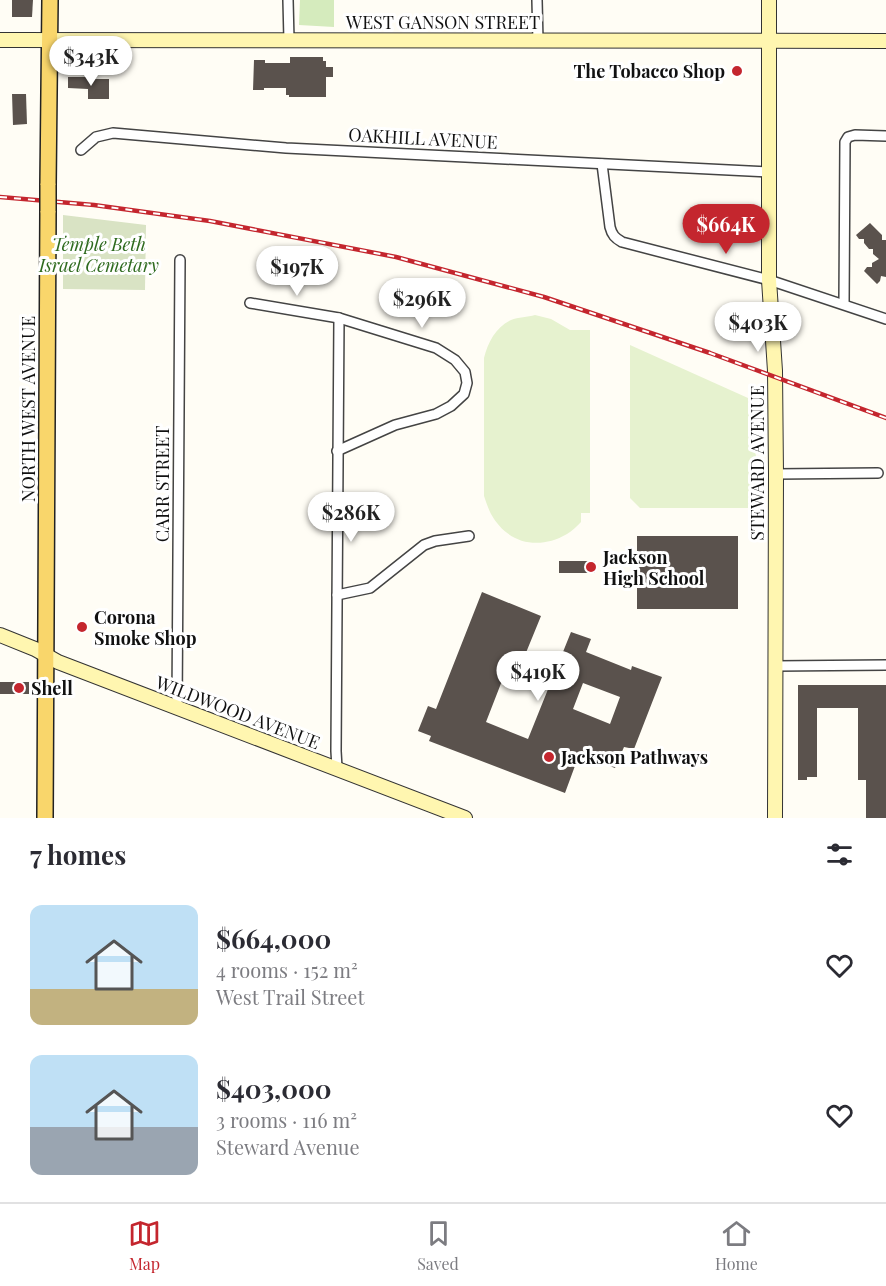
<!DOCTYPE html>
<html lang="en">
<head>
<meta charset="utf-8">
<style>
  :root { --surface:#fff; --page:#f7f7f7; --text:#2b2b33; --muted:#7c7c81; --line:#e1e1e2; --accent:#c4262e }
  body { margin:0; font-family:"Playfair Display",serif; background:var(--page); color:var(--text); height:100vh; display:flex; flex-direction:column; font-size:22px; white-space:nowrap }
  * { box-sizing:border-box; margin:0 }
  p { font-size:20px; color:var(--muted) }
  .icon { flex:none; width:33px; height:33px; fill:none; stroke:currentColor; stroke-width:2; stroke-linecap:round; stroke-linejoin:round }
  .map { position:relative; height:818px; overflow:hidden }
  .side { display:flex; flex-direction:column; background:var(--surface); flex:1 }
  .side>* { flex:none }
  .price { position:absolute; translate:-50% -51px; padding:0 14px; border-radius:21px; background:#fff; color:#222; font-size:20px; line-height:39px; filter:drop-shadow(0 2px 3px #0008) }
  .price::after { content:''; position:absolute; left:50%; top:36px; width:18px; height:14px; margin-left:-9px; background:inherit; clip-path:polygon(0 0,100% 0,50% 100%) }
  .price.current { background:var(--accent); color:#fff }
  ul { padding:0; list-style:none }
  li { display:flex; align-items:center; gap:18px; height:150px; padding:0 30px }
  li span { display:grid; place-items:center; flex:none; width:168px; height:120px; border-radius:12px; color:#555 }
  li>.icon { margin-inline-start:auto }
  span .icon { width:72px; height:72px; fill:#fffc; stroke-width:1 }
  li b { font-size:26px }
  h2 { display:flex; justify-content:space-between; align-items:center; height:72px; padding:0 30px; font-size:26px }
  .tab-bar { display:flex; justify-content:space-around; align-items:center; height:84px; border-top:2px solid var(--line); background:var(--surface); font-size:16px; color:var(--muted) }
  .tab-bar a { display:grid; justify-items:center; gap:3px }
  .tab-bar .current { color:var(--accent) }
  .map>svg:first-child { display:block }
</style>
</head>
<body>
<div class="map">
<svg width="886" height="818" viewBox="0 0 886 818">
  <rect width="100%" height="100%" fill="#fffdf5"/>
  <path fill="#d5ebbd" d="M300,0H334V27L299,25Z"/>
  <path fill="#d9e3c4" d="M63,215L146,225L145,290L63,289Z"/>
  <g fill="#e6f2cf">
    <path d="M535,315L551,319L570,330H590V513H581V522C577,526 572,531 567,534C538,551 507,543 491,514C488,508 486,502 484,496V358C488,342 496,327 511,320C518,317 528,317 535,315Z"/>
    <path d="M630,345L748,398L763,508H640L630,498Z"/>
  </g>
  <g fill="#5a524d" fill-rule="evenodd">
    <path d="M12,0H33L32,17H12Z"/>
    <path d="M90,54H99V65H89Z"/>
    <path d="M290,57H323V61H326V67H333V77H326V97H289V95H286V88H264V90H253L254,60H265V63H290Z"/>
    <path d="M68,77H87V79H109V99H88V89L68,88Z"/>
    <path d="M12,94H26L27,124L13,125Z"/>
    <path d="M870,223L882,235V240H886V277L881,276L880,281L877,284L864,271L867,267H872V263L879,259L873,254V249H869L864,243V239H859L856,235Z"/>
    <rect x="637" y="536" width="101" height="73"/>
    <rect x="559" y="561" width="36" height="12"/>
    <path d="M482,592L541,616L523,660L512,655L486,722L528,739L571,632L591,639L586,652L631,670L632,666L662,677L634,749L624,747L615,768L579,755L565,793L429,741L431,736L418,731L428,706L436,709ZM583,683L620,697L610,724L573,709Z"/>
    <rect x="0" y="682" width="29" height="12"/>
    <path d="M798,685H886V818H866V780H858V708H817V777H807V780H798Z"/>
  </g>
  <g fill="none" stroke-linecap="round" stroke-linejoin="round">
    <g stroke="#444" stroke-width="12">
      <g id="street">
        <path d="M288,0L289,40"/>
        <path d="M537,0L538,41"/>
        <path d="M81,150L96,137L113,133L286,148L769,172"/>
        <path d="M602,164L610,227C612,235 615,238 622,242L769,280L886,319"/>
        <path d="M250,303L339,318L436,348L455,360L465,372L467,383L464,394L451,406L436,414L395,425L337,451"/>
        <path d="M844,304L845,142L848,137L855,135L886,136"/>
        <path d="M776,474L878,473"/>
        <path d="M337,595L370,588L424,545L435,541L469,536"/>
        <path d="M776,666L886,665"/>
        <path d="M177,708L180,260"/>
        <path d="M337,768L336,751L339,318"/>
      </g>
    </g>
    <g stroke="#333" stroke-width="16">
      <g id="secondary">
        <path d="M769,0V280L775,371L776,474L775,818"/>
        <path d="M0,40L886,41"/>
        <path d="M0,635L35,649L58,662L465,818"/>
      </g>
    </g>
    <g stroke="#222" stroke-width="18">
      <g id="primary">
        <path d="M48,185L50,0"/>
        <path d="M45,818L48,211"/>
      </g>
    </g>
    <use href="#street" stroke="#fff" stroke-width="9"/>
    <use href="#secondary" stroke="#fff6b0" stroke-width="14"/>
    <use href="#primary" stroke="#f9d66b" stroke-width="15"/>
    <g stroke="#c4262e" stroke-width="4.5">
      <path id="rail" d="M0,197L94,205L210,221L396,257L544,297L710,353L886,418"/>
    </g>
    <use href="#rail" stroke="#fff" stroke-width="2" stroke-dasharray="7" stroke-linecap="butt"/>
    <g stroke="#222" stroke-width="18" stroke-linecap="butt">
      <path id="primary-bridge" d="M48,211V185"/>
    </g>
    <use href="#primary-bridge" stroke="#f9d66b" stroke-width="15"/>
  </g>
  <g fill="#c4262e" stroke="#fff" stroke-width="2">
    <circle cx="737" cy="71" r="6"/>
    <circle cx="591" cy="567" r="6"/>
    <circle cx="82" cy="627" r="6"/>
    <circle cx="19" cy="688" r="6"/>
    <circle cx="549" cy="757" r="6"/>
  </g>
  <g text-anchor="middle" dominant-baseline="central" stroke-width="6" stroke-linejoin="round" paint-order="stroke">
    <g font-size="18" fill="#111" stroke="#fff">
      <text x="443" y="22">WEST GANSON STREET</text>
      <text transform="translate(423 138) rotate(3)">OAKHILL AVENUE</text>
      <text transform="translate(28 409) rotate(-90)">NORTH WEST AVENUE</text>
      <text transform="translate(757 463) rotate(-90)">STEWARD AVENUE</text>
      <text transform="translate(162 484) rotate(-90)">CARR STREET</text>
      <text transform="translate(238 712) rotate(21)">WILDWOOD AVENUE</text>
    </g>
    <g font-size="18" font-weight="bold" fill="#111" stroke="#fff" text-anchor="start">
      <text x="725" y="71" text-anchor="end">The Tobacco Shop</text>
      <text x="603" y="557">Jackson<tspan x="603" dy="21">High School</tspan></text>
      <text x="94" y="617">Corona<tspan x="94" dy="21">Smoke Shop</tspan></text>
      <text x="31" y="688">Shell</text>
      <text x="561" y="757">Jackson Pathways</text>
    </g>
    <g font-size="18" font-style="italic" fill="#2f6b1f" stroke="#fff">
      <text x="99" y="244">Temple Beth<tspan x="99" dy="21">Israel Cemetary</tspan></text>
    </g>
  </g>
</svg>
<b class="price" style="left:91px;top:87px">$343K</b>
<b class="price current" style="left:726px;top:255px">$664K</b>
<b class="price" style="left:297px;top:297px">$197K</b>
<b class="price" style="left:422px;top:329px">$296K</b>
<b class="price" style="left:758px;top:353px">$403K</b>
<b class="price" style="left:351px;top:543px">$286K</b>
<b class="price" style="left:538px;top:702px">$419K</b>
</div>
<section class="side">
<h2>7 homes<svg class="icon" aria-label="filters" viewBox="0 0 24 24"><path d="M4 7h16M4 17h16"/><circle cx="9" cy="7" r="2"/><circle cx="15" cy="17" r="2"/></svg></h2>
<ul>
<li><span style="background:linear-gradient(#bfe0f5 70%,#c2b280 0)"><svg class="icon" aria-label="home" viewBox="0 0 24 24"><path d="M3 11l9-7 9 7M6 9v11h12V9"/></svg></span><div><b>$664,000</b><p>4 rooms · 152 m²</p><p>West Trail Street</p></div><svg class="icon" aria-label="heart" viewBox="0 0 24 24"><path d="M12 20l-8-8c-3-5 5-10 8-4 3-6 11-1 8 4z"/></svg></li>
<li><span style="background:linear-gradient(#bfe0f5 60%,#9aa5b1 0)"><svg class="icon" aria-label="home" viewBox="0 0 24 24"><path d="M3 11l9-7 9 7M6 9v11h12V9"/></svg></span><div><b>$403,000</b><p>3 rooms · 116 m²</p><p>Steward Avenue</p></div><svg class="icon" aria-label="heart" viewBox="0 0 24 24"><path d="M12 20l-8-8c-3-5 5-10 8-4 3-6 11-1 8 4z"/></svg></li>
</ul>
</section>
<nav class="tab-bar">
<a class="current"><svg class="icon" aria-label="map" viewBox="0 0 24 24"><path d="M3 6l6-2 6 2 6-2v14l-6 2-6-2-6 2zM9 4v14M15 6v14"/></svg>Map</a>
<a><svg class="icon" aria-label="saved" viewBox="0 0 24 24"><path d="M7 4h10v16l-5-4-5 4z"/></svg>Saved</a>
<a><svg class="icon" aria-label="home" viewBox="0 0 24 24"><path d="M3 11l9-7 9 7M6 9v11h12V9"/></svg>Home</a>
</nav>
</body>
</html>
